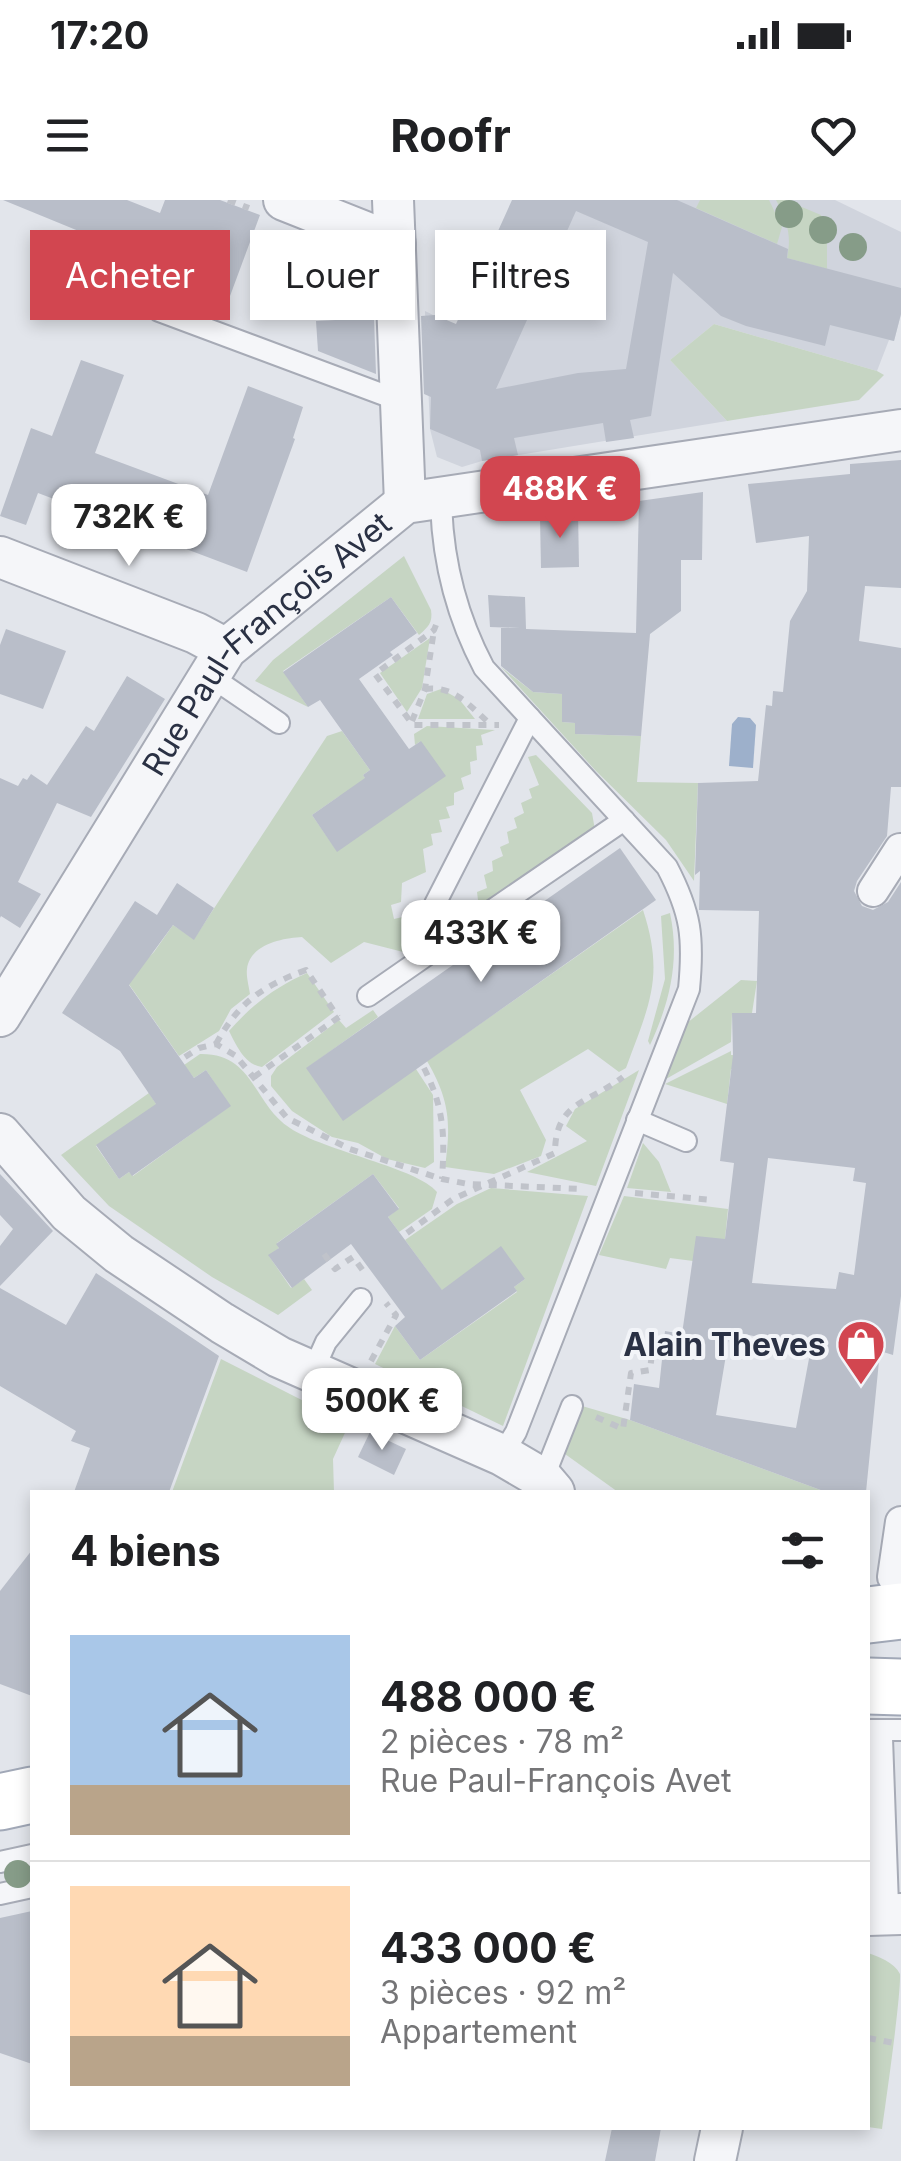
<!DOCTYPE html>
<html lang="fr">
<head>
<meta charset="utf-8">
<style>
  :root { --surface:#fff; --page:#f2f2f2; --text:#202124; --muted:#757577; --line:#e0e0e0; --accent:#d24650 }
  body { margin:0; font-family:Inter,sans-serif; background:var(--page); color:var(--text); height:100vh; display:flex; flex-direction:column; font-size:38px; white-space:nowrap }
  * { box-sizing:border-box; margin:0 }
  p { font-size:32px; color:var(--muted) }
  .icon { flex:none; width:55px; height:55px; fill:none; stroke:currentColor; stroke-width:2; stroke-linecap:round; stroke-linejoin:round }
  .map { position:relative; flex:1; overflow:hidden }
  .drawer { position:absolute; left:30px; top:1290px; width:840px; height:640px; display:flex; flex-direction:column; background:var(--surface); border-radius:0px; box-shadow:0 5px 15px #0003 }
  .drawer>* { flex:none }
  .banner { position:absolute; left:30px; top:30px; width:842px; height:90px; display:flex; gap:20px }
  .price { position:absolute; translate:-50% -85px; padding:0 22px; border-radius:20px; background:#fff; color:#222; font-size:32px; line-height:65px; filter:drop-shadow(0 2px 5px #0008) }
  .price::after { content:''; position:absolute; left:50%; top:60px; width:30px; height:22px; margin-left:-15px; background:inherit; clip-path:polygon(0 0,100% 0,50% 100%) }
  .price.current { background:var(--accent); color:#fff }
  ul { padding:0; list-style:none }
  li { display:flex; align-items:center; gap:30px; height:250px; padding:0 40px }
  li+li { border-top:2px solid var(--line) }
  li span { display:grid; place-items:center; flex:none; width:280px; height:200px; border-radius:0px; color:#555 }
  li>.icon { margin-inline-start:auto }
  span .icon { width:120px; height:120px; fill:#fffc; stroke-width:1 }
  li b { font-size:42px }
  h2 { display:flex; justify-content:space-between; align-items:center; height:120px; padding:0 40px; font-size:42px }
  .chip { padding:0 35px; border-radius:0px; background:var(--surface); box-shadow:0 5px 15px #0003; font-size:35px; line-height:90px }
  .chip.current { background:var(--accent); color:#fff }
  .status { display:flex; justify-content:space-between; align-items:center; height:70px; padding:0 50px; background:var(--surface); direction:ltr }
  .status svg { height:28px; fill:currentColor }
  header { display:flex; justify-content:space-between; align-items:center; height:130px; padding:0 40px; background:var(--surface); font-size:45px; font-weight:700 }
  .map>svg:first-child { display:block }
</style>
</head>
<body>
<div class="status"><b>17:20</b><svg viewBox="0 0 49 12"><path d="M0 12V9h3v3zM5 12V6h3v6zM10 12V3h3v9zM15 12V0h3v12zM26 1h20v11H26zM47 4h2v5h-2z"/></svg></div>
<header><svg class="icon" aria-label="menu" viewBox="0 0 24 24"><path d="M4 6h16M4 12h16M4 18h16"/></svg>Roofr<svg class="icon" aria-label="heart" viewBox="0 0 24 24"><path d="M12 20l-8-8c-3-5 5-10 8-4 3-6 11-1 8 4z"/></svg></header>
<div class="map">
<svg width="901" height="1961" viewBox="0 0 901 1961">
  <rect width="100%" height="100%" fill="#e2e5eb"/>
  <path fill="#d0d4dd" d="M527,0H835L901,32V114L894,141L889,140L877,171L714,124L670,160L727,221L482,261L462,267L437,257L430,229L425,111L468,132Z"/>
  <g fill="#c6d5c3">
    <path d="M700,0H769L782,27L777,44L696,8Z"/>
    <path d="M776,0H785L821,15L827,36V69L787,58C792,34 787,22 776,0Z"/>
    <path d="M714,124L877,171L884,175L859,200L727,221L670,160Z"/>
    <path d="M404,356L431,410C433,423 428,427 419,435L391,397L283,471L308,507L255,481L273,460Z"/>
    <path d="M430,438L422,488L407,512L380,473Z"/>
    <path d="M501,467L533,492L562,494V522L575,523V534L641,536L637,582L698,583L694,681L666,640L596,571Z"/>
    <path d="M441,489L459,499L475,519H418L427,494Z"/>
    <path d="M427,526L495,530L481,535L483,545L476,546L477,560L470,562L471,574L461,578L464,589L454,593V605L446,607L450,618L439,620L442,632L431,634L433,645L423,649L426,672L402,683L401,702L391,705L394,719L411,715L418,745L411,754L364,742L331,763L302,737C283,738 250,744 247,769C246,776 249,787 250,794L231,809L219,831L179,856L126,780L154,752L173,725L194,739L327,536L342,531L370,570L363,575L370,585L338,597L312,615L337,651L421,541L415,545L414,534Z"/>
    <path d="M536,555L592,613L595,630L471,718L461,716L458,709L478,700L477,692L487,688L484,675L493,671L492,661L503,656L500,647L509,643L507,632L517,628L514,618L524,613L521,603L532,598L529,589L539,585L528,557Z"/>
    <path d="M643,710C665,777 649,805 626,868L619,872L588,849L520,890L546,940L541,956L494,974L445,967C451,923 450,901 427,861Z"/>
    <path d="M670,713C680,760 670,802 650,845L648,841L665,779L661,716Z"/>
    <path d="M307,773L334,812L262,867C245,865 236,845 229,831C252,805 275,787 307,773Z"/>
    <path d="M741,780L757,781L752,813L732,814L731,842L666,879L687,823Z"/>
    <path d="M373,810L378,817L307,868L416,869L433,895L434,962L425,968L387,959L358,943L332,937L292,911L271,886V876L277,867L339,820L346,828Z"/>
    <path d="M731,851V855H750L748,869H731L727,904L665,884Z"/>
    <path d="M200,854C254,853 253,904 290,928C324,951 418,968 437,992L432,1009L399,1032L388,1017L399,1008L373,974L277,1043L279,1048L269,1056L291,1088L304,1079L312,1090L278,1115L212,1077L109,1006L61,955L149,893L160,910L122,928L96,946L119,979L129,972L133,976L230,906L206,870L194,878L184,865Z"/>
    <path d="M639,870L596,986L527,972L587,941L566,926L575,909Z"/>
    <path d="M643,943L659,962L671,992L627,988Z"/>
    <path d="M491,988L588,996L503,1226L375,1164L395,1126L420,1160L517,1092L514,1087L525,1079L446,1096L405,1040L457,1004Z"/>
    <path d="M624,996L728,1009L725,1039L693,1061L670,1058L666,1069L599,1055Z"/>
    <path d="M221,1159L349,1224L333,1259L334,1292H172Z"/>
    <path d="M582,1206L630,1220L826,1292H618L565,1254Z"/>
    <path d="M868,1753C879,1757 894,1762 900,1774C901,1796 886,1901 882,1929L868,1927Z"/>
  </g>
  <path fill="#9db0cb" d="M738,517L750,518L756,525L753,568L729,566L732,524Z"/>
  <g fill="#b9bec9" fill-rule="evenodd">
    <path d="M3,0H127L160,13L165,0H220L260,15L223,115L142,84L147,59Z"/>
    <path d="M512,0H677L788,49L787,58L901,88V114L894,141L830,125L825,146L746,126L721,116L673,73L651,216L630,220L634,238L606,242L603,223L514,238L518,255L482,261L480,250L430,229L431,197L424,194L421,116L435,115L456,124ZM576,11L648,42L626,169L578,173L496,189Z"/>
    <path d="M374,118L376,174L318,151L316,121Z"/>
    <path d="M81,160L124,175L95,253L208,295L248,186L303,207L293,238L295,239L247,372L38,293L26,325L0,316L31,228L52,236Z"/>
    <path d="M901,260V388L865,386L859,441L901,448V587H891L887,636L857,681L854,691L862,706L873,710L888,702L901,682V1096L893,1155L880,1151L866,1292H826L630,1220L634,1184L659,1188L665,1131L682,1134L696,1036L725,1039L734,963L720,961L733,855L732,813H756L759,711L699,710L700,671L695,675L698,583L758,581L766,505L772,506L773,491L783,492L790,421L807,391L809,336L756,343L748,284L850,274V264ZM768,958L855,968L853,981L866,983L854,1075L839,1072L836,1089L752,1083ZM730,1131L811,1148L796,1228L716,1215Z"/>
    <path d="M703,292L702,360H681V411L650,434L641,536L575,534V523L562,522V494L533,492L501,466V428H520L490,427L488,395L525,397L526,429L636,433L639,301Z"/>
    <path d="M578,311L579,367L541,368L540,317Z"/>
    <path d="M391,397L417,433L390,452L393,455L359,479L409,549L421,541L446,576L337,652L312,615L365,578L363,575L370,570L320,500L308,507L283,472Z"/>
    <path d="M6,429L66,451L43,509L0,494V445Z"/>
    <path d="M127,476L165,499L91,617L57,603L18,682L41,694L20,728L1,716L0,718V578L18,586L23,578L27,580L31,574L47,585L86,526L94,531Z"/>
    <path d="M620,648L656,700L343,921L306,868Z"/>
    <path d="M177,683L214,708L194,740L173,725L129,785L194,878L206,870L231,906L132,976L129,972L119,979L96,945L156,904L120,851L62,813L135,701L157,715Z"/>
    <path d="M0,974L53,1031L0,1086V1046L13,1029L0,1015Z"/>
    <path d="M373,974L399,1009L388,1017L442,1090L501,1046L525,1079L514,1087L517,1091L420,1160L395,1126L405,1117L351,1044L292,1088L268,1055L279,1048L276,1044Z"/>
    <path d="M96,1073L219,1156L169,1292H74L90,1248L71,1241L76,1231L0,1186V1088L66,1125Z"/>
    <path d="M370,1232L406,1249L394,1275L358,1257Z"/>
    <path d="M32,1350V1496L0,1484V1391Z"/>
    <path d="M32,1711V1864L0,1853V1718Z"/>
    <path d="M612,1928H661L655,1961H605Z"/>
  </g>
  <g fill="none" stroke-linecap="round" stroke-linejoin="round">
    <g stroke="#a7abb6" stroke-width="24">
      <g id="service">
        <path d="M159,111L403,202"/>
        <path d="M441,299C442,359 456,415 484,468L667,667C691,713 694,737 689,789L516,1232L502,1255"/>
        <path d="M210,476L279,523"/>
        <path d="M450,739L624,620"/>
        <path d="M368,796L450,739L435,704L530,518"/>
        <path d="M637,920L686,941"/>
        <path d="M313,1171L326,1142L361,1099"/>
        <path d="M543,1279L572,1206"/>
        <path d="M868,1530H901"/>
        <path d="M0,1662L32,1655"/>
        <path d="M0,1694L32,1687"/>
      </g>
    </g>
    <g stroke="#a7abb6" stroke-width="34">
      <g id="pedestrian">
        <path d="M873,691L900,649"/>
        <path d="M893,1377L901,1322"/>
        <path d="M877,1538L883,1705"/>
      </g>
    </g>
    <g stroke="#a7abb6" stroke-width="44">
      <g id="minor">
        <path d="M284,0L395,44"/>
        <path d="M393,0L405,303"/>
        <path d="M0,357L196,433L226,449"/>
        <path id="s1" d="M0,816L226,449L405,303L901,230"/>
        <path d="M0,934L69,1013L119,1054L222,1123L279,1157L502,1255L543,1279L554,1292"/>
        <path d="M868,1715L901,1714"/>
        <path d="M715,1961L722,1928"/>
      </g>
    </g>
    <g stroke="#a1a8b7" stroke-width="59">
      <g id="primary">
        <path d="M868,1415L901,1411"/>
        <path d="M868,1486L901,1487"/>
        <path d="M0,1602L32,1595"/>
      </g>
    </g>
    <g stroke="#c0c3ca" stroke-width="6" stroke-dasharray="8 8" stroke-linecap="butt">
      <path d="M228,0L249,8"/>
      <path d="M436,425L434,430L375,474L413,525H499"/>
      <path d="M425,489C453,485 469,505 489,523"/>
      <path d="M412,521L425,489L434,430"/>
      <path d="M216,844C239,802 261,787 306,770L338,817"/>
      <path d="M185,857L199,848L216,844L236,856L287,918L350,949L442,979L468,984L582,989"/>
      <path d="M424,868C444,908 445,935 442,979"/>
      <path d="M254,877L339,817"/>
      <path d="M635,993L713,1000"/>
      <path d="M407,1033L453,999L555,953C555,901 590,903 623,877"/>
      <path d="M324,1054L335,1069L353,1057L364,1072"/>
      <path d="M371,1161L396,1115L386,1103"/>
      <path d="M596,1217L623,1229L631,1173L650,1170L654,1137L664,1139"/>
      <path d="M868,1838L899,1844"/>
    </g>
    <use href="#service" stroke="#f5f6f9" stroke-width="20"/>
    <use href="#pedestrian" stroke="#f5f6f9" stroke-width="30"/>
    <use href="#minor" stroke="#f5f6f9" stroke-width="40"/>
    <use href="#primary" stroke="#fff" stroke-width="55"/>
  </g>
  <g fill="#869c88">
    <circle cx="789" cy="14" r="14"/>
    <circle cx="823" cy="30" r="14"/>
    <circle cx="853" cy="47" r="14"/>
    <circle cx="18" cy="1674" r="14"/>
  </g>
  <defs>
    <g id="shop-pin" transform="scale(2.5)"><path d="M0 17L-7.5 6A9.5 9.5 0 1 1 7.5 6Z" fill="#d24650" stroke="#f2f4f8"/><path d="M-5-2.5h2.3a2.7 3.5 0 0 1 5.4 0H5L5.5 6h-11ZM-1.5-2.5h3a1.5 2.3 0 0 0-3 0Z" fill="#fff"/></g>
  </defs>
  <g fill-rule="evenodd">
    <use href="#shop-pin" x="861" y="1144"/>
  </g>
  <g text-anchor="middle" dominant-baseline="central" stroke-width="8" stroke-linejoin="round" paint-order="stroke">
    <g font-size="32" fill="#2a3144" stroke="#f2f4f8">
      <text stroke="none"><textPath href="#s1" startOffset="462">Rue Paul-François Avet</textPath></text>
    </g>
    <g font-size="32" font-weight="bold" fill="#2a3144" stroke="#f2f4f8" text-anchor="end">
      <text x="826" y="1144">Alain Theves</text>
    </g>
  </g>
</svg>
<b class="price current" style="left:560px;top:341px">488K €</b>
<b class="price" style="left:129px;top:369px">732K €</b>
<b class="price" style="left:481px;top:785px">433K €</b>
<b class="price" style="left:382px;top:1253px">500K €</b>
<div class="banner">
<a class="chip current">Acheter</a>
<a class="chip">Louer</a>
<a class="chip">Filtres</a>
</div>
<section class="drawer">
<h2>4 biens<svg class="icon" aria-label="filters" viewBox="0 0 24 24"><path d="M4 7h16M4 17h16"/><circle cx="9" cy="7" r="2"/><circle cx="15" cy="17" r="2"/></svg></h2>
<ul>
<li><span style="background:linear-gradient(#a9c7e8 75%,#b9a48a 0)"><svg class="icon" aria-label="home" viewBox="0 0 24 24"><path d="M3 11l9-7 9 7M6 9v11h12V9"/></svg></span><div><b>488 000 €</b><p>2 pièces · 78 m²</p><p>Rue Paul-François Avet</p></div></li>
<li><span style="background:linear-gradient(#ffd9b3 75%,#b9a48a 0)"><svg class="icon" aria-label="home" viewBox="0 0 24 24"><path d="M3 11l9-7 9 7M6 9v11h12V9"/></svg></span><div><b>433 000 €</b><p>3 pièces · 92 m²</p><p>Appartement</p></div></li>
</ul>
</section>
</div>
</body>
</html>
